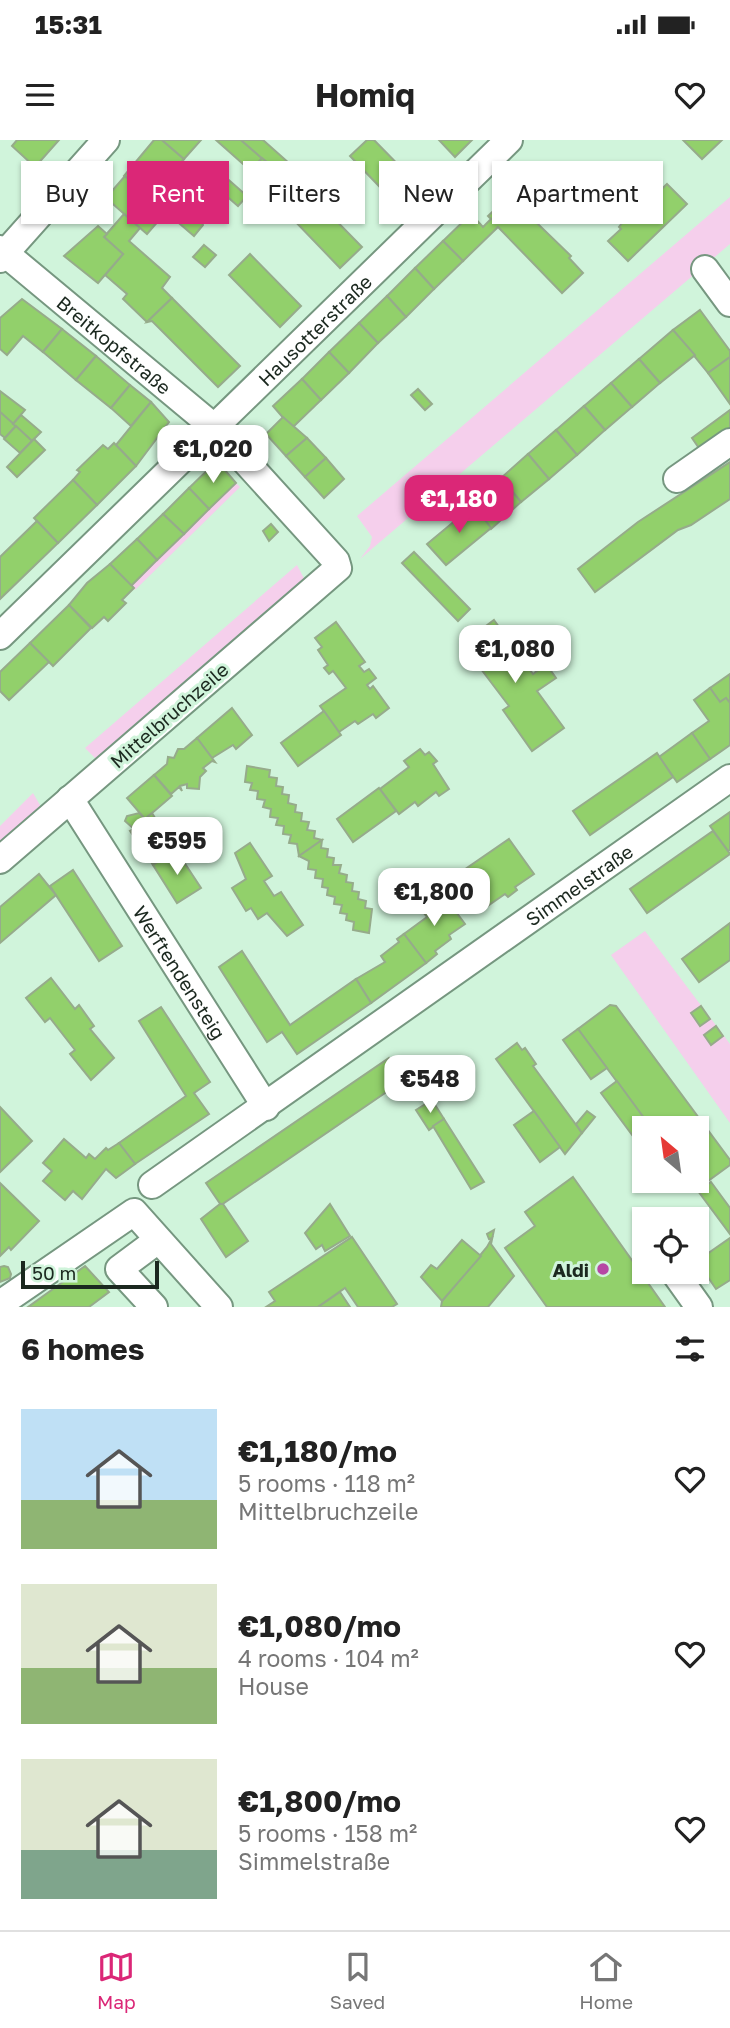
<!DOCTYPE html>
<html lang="en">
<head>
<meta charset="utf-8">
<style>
  :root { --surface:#fff; --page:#f2f2f2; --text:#222; --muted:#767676; --line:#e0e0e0; --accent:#db2777 }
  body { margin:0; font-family:"Golos Text",sans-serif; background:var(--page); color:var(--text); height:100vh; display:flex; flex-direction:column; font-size:26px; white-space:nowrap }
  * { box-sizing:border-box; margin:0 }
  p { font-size:23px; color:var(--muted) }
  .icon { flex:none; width:38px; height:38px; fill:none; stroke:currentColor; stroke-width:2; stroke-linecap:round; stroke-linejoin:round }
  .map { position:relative; height:1167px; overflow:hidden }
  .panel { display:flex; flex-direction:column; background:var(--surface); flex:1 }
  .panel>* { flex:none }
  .hud { position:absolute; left:21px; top:21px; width:690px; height:63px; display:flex; gap:14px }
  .needle { width:46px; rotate:331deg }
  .buttons { position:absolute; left:632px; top:976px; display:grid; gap:14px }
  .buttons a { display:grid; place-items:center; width:77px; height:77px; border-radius:0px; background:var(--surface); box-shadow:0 2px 5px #0004; font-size:35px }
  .scale { position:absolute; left:21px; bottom:18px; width:138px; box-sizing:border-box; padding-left:7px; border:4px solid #1b281f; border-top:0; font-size:19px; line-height:24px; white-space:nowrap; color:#1b281f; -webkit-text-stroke:5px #d0f4db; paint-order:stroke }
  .price { position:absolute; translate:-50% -60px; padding:0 16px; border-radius:14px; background:#fff; color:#222; font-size:23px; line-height:46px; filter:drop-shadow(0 2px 4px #0008) }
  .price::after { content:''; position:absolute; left:50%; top:42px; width:21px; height:16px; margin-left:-10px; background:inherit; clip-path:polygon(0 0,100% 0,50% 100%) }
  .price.selected { background:var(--accent); color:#fff }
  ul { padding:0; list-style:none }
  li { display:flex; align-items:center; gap:21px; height:175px; padding:0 21px }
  li span { display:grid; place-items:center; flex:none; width:196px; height:140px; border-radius:0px; color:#555 }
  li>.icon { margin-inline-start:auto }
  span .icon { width:84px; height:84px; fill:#fffc; stroke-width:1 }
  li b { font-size:30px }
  h2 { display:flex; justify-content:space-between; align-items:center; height:84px; padding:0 21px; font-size:30px }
  .tag { padding:0 24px; border-radius:0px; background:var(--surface); box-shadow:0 2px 5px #0004; font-size:24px; line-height:63px }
  .tag.selected { background:var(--accent); color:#fff }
  .status { display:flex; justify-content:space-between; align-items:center; height:49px; padding:0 35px; background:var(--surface); direction:ltr }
  .status svg { height:19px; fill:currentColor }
  header { display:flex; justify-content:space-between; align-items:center; height:91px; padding:0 21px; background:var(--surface); font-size:32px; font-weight:700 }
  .menu { display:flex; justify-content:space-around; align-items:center; height:98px; border-top:2px solid var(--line); background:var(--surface); font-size:19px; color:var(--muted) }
  .menu a { display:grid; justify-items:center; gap:4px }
  .menu .selected { color:var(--accent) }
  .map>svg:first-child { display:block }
</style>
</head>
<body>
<div class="status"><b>15:31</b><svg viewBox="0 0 49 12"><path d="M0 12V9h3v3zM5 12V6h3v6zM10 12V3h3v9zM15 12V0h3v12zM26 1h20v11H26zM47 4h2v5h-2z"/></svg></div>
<header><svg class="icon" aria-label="menu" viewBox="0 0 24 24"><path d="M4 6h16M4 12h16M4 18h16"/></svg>Homiq<svg class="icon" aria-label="heart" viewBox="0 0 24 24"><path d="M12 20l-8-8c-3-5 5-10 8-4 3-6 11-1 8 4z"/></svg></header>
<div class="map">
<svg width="730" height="1167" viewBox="0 0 730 1167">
  <rect width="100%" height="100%" fill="#d0f4db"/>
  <g fill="#f5cfec">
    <path d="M730,57V104L360,419L370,406L372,397L357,376Z"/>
    <path d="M236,343L240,347L135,450L131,446Z"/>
    <path d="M297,425L308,446L100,623L85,608Z"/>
    <path d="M33,653L44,672L0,711V686Z"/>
    <path d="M645,791L730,904V983L611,815Z"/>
  </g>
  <g fill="#92d06b" stroke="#96ab8b" stroke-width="2">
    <path d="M17,0H59L35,27L12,6Z"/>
    <path d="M154,0H162L184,19L160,47L202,82L203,85L194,96L124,36Z"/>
    <path d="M162,0H201L184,19Z"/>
    <path d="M216,0H241L262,18L251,31Z"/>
    <path d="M241,0H263L299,32L289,42Z"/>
    <path d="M367,0H374L422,49L401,69L350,16Z"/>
    <path d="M439,0H472L455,17Z"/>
    <path d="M683,0H722L702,19Z"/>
    <path d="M262,18L274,28L262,41L251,31Z"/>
    <path d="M278,31L289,42L255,76L244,64Z"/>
    <path d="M222,34L247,56L238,66L214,45Z"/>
    <path d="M125,36L166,72L147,94L106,58Z"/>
    <path d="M667,44L687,64L628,121L608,101L621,89L619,87L622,83L628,81Z"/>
    <path d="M311,55L362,107L340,128L290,76Z"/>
    <path d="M509,56L571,116L569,118L583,133L562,153L498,87L463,121L443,101L471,74L483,87L491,79L488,76Z"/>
    <path d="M124,74L140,88L129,101L170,137L162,148L172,158L147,182L123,159L127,154L105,135L123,114L104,97Z"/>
    <path d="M98,86L107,94L104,97L123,114L98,143L64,116Z"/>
    <path d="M443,101L463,121L434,149L415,128Z"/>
    <path d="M204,105L216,115L205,127L193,117Z"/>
    <path d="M250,114L301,166L280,187L229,135Z"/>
    <path d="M415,128L434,149L406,177L387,156Z"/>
    <path d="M387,156L406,177L378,203L359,183Z"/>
    <path d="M172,158L240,226L218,247L152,181L147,182Z"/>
    <path d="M22,159L62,189L43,212L23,196L7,215L0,209V178Z"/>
    <path d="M700,170L730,211V217L708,233L673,190Z"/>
    <path d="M359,183L378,203L349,233L329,212Z"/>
    <path d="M62,189L96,216L76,240L43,212Z"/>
    <path d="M673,190L695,215L660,243L639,219Z"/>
    <path d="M329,212L349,233L321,260L302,239Z"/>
    <path d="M96,216L130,245L111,268L76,240Z"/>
    <path d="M730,217V264L708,233Z"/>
    <path d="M639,219L660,243L632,267L611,243Z"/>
    <path d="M302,239L321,260L292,288L273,266Z"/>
    <path d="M611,243L632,267L605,290L584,266Z"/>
    <path d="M130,245L151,262L131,286L111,268Z"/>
    <path d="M418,249L432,264L425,270L411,255Z"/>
    <path d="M0,251L25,270L13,284L0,272Z"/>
    <path d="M151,262L169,282L136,326L116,305Z"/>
    <path d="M584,266L605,290L577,315L556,290Z"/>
    <path d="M730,270V290L701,311L692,298Z"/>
    <path d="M0,272L16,286L5,298L0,294Z"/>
    <path d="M21,275L41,292L32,301L13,284Z"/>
    <path d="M283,277L307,298L286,316L266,294Z"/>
    <path d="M16,286L32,301L20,313L4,299Z"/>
    <path d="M556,290L577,315L549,339L528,314Z"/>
    <path d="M307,298L326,318L305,337L286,316Z"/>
    <path d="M34,299L45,310L17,337L7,327Z"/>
    <path d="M114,303L136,326L97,365L73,340L80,332L77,330L103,305L108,309Z"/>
    <path d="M528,314L549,339L521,362L501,338Z"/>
    <path d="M326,318L344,339L324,358L305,337Z"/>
    <path d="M217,321L236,343L209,369L189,348Z"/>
    <path d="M730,322V359L691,385L678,390L595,452L578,429L638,382Z"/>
    <path d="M501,338L521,362L491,389L472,362Z"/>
    <path d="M73,340L97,365L58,403L34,378Z"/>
    <path d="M189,348L209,369L184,394L163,374Z"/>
    <path d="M474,365L491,388L446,425L427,404Z"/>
    <path d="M163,374L184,394L157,420L137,399Z"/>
    <path d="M37,381L58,403L0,459V417Z"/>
    <path d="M271,384L278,392L269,401L263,391Z"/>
    <path d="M137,399L157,420L131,446L110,424Z"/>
    <path d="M414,412L470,469L458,481L402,423Z"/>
    <path d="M110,424L134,448L122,460L126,463L108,481L104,477L92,488L69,465L87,443Z"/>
    <path d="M69,465L91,488L53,526L30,503Z"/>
    <path d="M494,480L533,534L546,524L556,538L537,551L564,588L532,611L503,570L509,566L462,504Z"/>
    <path d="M336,482L365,522L359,526L364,532L369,529L376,538L367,545L370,549L373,546L389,568L376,578L373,574L358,584L355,581L339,592L320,566L346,548L333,531L329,534L324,528L328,525L318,510L322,507L315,498Z"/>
    <path d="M30,503L49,522L9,560L0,551V532Z"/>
    <path d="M730,534V563L726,558L720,562L710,548Z"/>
    <path d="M710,548L720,562L726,558L730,563V605L710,619L692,593L709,581L694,560Z"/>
    <path d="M232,568L252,595L236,609L233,605L212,618L197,598Z"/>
    <path d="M324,571L341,595L298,626L281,603Z"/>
    <path d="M692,593L710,619L677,642L659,617Z"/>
    <path d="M197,598L215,622L212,621L203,628L206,631L200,637L199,649L187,648V644L180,646L182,651L179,647L171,654L154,635L167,624L168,617L174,618L178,609H184Z"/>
    <path d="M420,609L425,615L429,612L437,621L433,624L449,649L439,656L436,652L418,666L415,662L399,674L380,649L409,627L404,621Z"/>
    <path d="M657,613L673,637L590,695L573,671Z"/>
    <path d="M247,626L270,630L269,637L277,638L276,646L283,647L282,654L289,655L288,663L296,665L295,672L302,673L301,681L309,682L307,690L315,691L314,698L322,700L299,716L297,704L289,703L291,695L283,694L284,686L276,685L278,678L270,677L271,669L263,667L265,660L257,659L258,651L250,650L252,643L245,642Z"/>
    <path d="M154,635L172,656L145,679L127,658Z"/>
    <path d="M379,648L396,671L353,702L337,679Z"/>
    <path d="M730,672V710L728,711L710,686Z"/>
    <path d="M139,673L145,679L152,673L160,686L172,688L168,689L166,698L176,710L153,725L130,691L134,689L125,681L127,676Z"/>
    <path d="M713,691L730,714L647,773L630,749Z"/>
    <path d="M509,699L534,734L515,747L517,750L508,757L505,754L486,767L461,732Z"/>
    <path d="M322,700L321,708L328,709L327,717L334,718L333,725H341L339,733L347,735L346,742L353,743L352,751L359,752L358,759L366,761L365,768L372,769L369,793L353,790L354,782L346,780L347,774L340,773L342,765L334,764L335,757L327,755L328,748L322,747L323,739L315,738L316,730L308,729L309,721L299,716Z"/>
    <path d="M250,703L272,736L264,741L274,756L281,752L303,785L287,796L267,773L258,779L251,768L246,771L232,748L246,739L235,713Z"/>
    <path d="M176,710L201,748L177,763L153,725Z"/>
    <path d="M73,730L122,806L99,821L50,746Z"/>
    <path d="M39,734L56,755L0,803V767Z"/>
    <path d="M442,753L465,784L449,795L451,799L435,811L437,814L426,823L404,794L427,777L420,768Z"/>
    <path d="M730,783V820L699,842L682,819Z"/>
    <path d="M404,794L426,823L371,863L356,839L385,822L381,816L399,802L397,799Z"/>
    <path d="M242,811L290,885L356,839L371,863L297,914L282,892L267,902L219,827Z"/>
    <path d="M51,838L75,869L79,865L94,886L90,889L114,918L91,940L70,914L75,910L50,878L45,882L26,858Z"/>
    <path d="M610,865L616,866L730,1020V1025L697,1049L691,1041H696V989H652L578,889Z"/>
    <path d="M701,866L710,879L700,886L691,873Z"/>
    <path d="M161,867L210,942L194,953L209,974L135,1024L119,1003L186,956L139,881Z"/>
    <path d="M716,886L723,896L711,905L704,895Z"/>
    <path d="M578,889L607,928L591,939L563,900Z"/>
    <path d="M517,903L522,910L525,908L536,924L533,926L582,993L565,1014L496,919Z"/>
    <path d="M389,918L404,940L221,1065L206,1043Z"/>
    <path d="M617,941L652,989H644V1011L601,953Z"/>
    <path d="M432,960L444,979L429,990L416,970Z"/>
    <path d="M0,967L32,1001L0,1032Z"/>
    <path d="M534,971L560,1007L540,1022L514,985Z"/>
    <path d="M587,971L595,977L582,993L576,984Z"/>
    <path d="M444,979L484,1042L471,1049L433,986Z"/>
    <path d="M64,999L86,1018L89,1014L95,1019L106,1008L108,1010L119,1003L135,1024L116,1038L106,1029L82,1059L73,1051L65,1060L43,1041L52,1031L43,1023Z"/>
    <path d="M573,1037L665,1167H547L505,1108L535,1086L525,1072Z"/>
    <path d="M711,1042L730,1068V1094L698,1051Z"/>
    <path d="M0,1043L39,1081L11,1110L9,1107L0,1116Z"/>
    <path d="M220,1064H223L248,1101L226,1117L201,1079Z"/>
    <path d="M330,1064L350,1096L325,1111L322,1105L316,1109L305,1093Z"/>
    <path d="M494,1090L491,1104L514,1136L488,1167H441L442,1161L487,1107L492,1098L489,1099L487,1094Z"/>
    <path d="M352,1097L397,1164L392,1167H358L345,1148L318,1167H266L275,1161L269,1152Z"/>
    <path d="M730,1098V1140L716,1149L697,1121Z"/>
    <path d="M462,1100L481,1116L442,1161L421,1137L431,1125L437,1129Z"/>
    <path d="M4,1126L8,1127L11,1134L10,1138L0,1142V1127Z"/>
    <path d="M85,1126L109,1152L89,1167H28Z"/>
    <path d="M340,1152L350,1167H318Z"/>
  </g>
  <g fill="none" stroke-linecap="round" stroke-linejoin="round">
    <g stroke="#769780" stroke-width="30">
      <g id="minor">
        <path id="s1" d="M0,109L215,288L336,421L338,428L0,720"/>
        <path d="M0,119L106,0"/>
        <path d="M705,129L730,163"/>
        <path d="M677,339L730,302"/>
        <path id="s2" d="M0,496L509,0"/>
        <path id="s3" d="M70,659L266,967"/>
        <path id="s4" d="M152,1045L730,638"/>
        <path d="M674,1132L699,1167"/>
        <path d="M0,1164L134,1072L219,1167"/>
        <path d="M154,1167L119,1129L158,1100"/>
      </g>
    </g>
    <use href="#minor" stroke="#fff" stroke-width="26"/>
  </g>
  <circle fill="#b647a4" stroke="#d0f4db" stroke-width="2.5" cx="603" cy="1129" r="7"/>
  <g text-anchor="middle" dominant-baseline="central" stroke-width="6" stroke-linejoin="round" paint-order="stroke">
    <g font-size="19" fill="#1b281f" stroke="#d0f4db">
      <text stroke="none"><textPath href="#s2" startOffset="439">Hausotterstraße</textPath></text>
      <text stroke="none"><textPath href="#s1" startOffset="149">Breitkopfstraße</textPath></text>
      <text transform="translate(169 575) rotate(-41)">Mittelbruchzeile</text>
      <text stroke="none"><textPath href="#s4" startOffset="522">Simmelstraße</textPath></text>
      <text stroke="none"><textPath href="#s3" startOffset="205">Werftendensteig</textPath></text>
    </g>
    <g font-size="19" font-weight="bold" fill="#1b281f" stroke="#d0f4db" text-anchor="end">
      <text x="589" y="1129">Aldi</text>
    </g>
  </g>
</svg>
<div class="buttons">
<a><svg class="needle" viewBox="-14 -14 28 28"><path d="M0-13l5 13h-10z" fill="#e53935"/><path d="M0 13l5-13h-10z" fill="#767676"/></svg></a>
<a><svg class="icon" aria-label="locate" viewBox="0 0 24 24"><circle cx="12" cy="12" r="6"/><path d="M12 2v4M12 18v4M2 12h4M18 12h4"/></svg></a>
</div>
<div class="scale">50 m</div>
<b class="price" style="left:213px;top:345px">€1,020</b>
<b class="price selected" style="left:459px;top:395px">€1,180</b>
<b class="price" style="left:515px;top:545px">€1,080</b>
<b class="price" style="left:177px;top:737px">€595</b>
<b class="price" style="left:434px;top:788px">€1,800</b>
<b class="price" style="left:430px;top:975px">€548</b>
<div class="hud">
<a class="tag">Buy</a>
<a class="tag selected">Rent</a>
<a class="tag">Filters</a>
<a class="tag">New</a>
<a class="tag">Apartment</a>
</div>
</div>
<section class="panel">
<h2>6 homes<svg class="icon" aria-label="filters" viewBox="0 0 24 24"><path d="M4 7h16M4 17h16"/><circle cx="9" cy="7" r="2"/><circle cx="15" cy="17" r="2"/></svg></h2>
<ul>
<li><span style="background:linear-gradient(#bfe0f5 65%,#8fb573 0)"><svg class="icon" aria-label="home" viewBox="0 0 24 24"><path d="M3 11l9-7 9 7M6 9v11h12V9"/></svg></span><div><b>€1,180/mo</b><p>5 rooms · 118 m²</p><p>Mittelbruchzeile</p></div><svg class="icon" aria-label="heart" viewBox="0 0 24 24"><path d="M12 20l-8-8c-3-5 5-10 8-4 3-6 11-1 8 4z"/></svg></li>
<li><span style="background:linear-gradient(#dfe7d0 60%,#8fb573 0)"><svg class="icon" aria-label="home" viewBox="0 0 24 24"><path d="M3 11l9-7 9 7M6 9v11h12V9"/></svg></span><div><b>€1,080/mo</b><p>4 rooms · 104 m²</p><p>House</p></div><svg class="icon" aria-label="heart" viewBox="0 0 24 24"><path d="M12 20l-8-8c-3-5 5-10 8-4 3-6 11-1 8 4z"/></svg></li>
<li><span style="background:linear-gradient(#dfe7d0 65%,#7fa58c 0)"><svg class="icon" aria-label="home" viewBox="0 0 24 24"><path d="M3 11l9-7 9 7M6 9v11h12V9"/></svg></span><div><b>€1,800/mo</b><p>5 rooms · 158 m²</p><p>Simmelstraße</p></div><svg class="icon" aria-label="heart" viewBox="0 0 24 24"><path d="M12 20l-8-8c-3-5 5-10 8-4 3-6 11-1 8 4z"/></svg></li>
</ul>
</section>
<nav class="menu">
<a class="selected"><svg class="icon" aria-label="map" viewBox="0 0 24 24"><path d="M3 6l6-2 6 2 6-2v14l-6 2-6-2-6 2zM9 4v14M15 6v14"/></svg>Map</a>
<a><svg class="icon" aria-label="saved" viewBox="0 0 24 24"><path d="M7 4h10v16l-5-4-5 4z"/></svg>Saved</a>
<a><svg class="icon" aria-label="home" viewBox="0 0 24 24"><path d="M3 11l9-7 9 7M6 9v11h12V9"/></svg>Home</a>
</nav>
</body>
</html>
